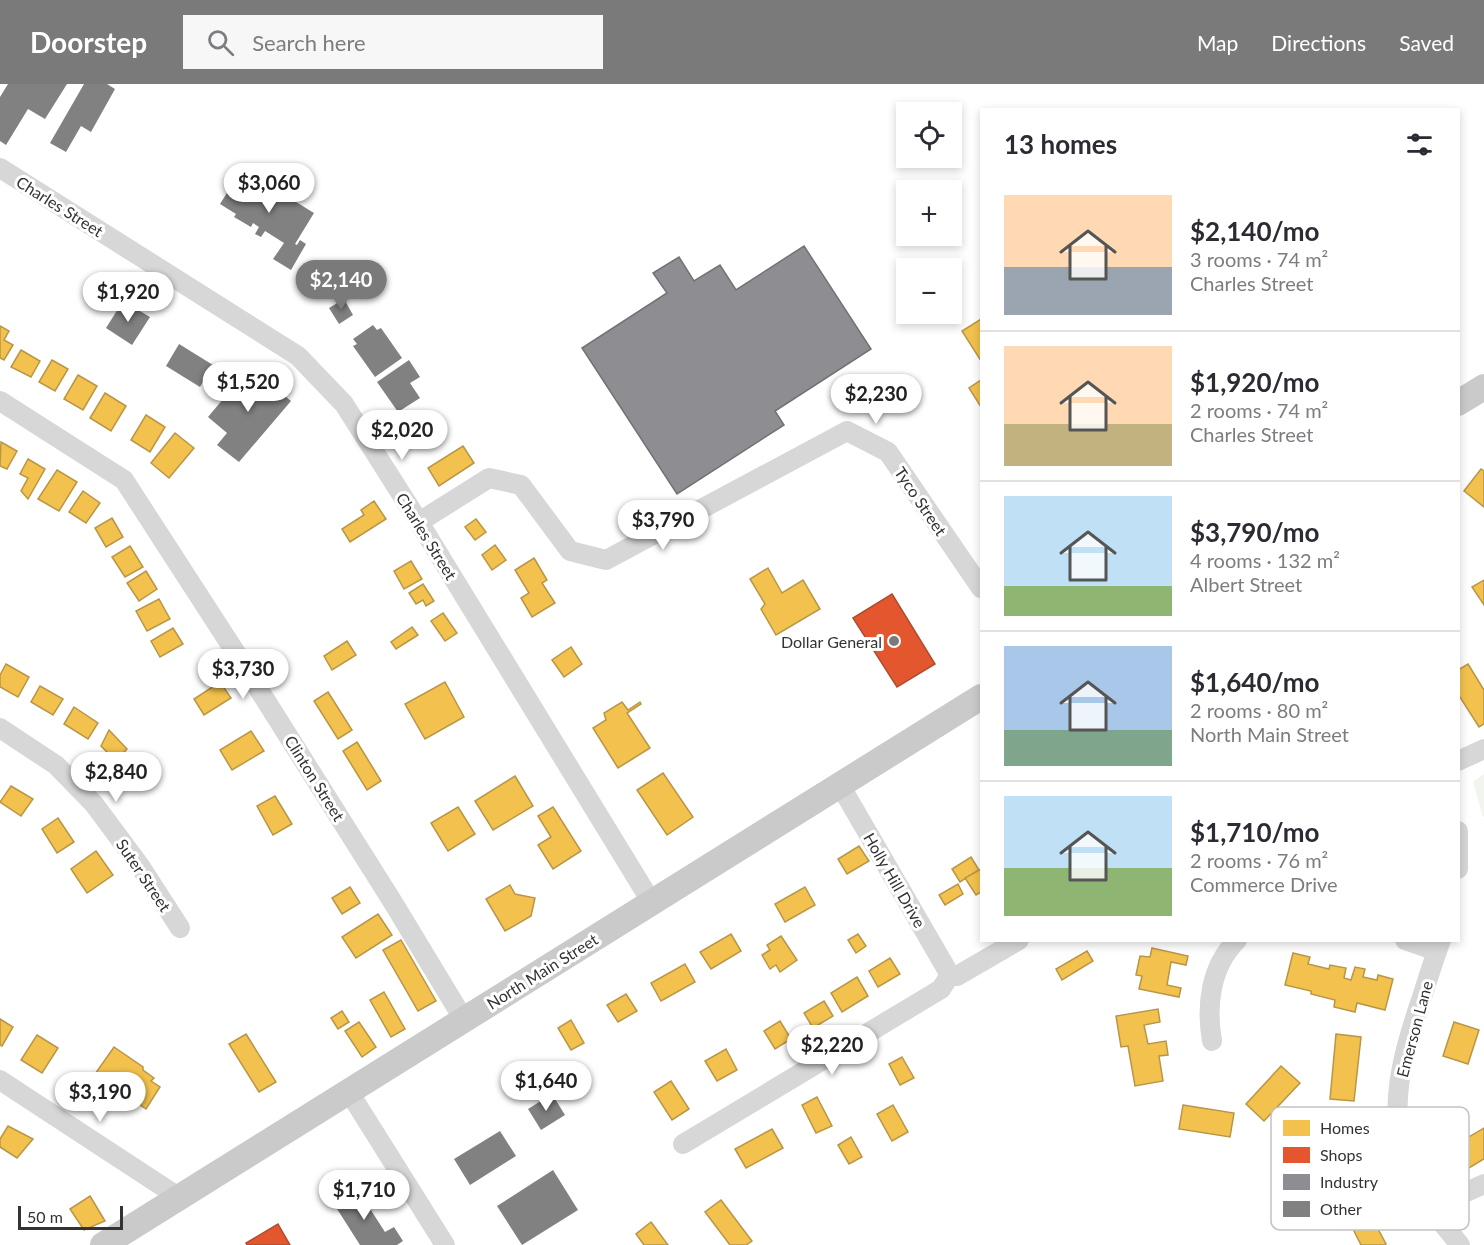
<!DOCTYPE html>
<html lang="en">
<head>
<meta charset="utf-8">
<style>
  :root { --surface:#fff; --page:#f7f7f7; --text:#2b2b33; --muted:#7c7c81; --line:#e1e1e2; --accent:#7a7a7a }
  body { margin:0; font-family:Lato,sans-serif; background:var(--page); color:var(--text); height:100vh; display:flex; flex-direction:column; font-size:22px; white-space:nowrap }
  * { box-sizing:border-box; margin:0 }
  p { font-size:20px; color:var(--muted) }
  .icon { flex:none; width:33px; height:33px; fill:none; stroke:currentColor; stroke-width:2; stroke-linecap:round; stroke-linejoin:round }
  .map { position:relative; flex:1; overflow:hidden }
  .sheet { position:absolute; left:980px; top:24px; width:480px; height:834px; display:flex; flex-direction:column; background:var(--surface); border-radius:0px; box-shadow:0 3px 9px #0003 }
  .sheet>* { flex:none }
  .controls { position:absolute; left:896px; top:18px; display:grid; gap:12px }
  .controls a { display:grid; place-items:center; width:66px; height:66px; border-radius:0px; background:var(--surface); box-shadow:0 3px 9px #0003; font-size:30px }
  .scale { position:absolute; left:18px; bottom:15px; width:105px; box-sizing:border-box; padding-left:6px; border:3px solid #333; border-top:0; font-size:16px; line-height:21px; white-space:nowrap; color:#333; -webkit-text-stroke:4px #fff; paint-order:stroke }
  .price { position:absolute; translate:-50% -51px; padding:0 14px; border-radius:21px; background:#fff; color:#222; font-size:20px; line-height:39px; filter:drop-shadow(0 2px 3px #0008) }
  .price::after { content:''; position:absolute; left:50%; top:36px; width:18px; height:14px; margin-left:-9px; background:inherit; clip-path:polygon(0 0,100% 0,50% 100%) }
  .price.on { background:var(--accent); color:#fff }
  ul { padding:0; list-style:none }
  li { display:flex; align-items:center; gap:18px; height:150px; padding:0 24px }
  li+li { border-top:2px solid var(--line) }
  li span { display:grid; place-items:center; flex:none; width:168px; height:120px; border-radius:0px; color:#555 }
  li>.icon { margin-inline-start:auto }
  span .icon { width:72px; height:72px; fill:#fffc; stroke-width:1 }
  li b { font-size:26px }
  h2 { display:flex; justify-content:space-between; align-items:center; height:72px; padding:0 24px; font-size:26px }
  header { display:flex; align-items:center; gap:36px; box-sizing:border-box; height:84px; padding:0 30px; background:var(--accent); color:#fff }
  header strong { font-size:28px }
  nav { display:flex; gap:33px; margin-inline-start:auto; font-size:21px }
  .search { width:420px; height:54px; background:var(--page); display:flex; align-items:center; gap:15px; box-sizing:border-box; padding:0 21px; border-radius:0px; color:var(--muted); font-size:22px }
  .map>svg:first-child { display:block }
</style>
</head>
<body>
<header>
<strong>Doorstep</strong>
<div class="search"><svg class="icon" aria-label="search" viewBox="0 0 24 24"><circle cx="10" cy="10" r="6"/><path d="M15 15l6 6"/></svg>Search here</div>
<nav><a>Map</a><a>Directions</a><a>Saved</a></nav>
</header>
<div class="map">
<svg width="1484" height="1161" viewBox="0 0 1484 1161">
  <rect width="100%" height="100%" fill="#fff"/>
  <path fill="#f1f5ed" d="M1484,690V733H1483L1473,698Z"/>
  <g fill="#f2c14e" stroke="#b99646" stroke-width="1.5">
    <path d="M981,235V277L962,247Z"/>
    <path d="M0,242L9,247L4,256L13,261L4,276L0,274Z"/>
    <path d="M21,266L40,277L31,293L11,283Z"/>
    <path d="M52,276L68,285L55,307L39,298Z"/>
    <path d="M78,291L97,302L83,326L64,315Z"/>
    <path d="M981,296V323L969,304Z"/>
    <path d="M105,309L126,322L111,347L90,334Z"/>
    <path d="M146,331L165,343L150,368L131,356Z"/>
    <path d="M175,349L194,364L169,394L151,379Z"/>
    <path d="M1,358L17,367L7,385L0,382Z"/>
    <path d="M463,362L474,379L439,402L428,384Z"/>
    <path d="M28,375L45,385L28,415L21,407L28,394L20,390Z"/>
    <path d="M1481,385L1484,387V423L1464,407Z"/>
    <path d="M57,386L77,398L59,427L38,415Z"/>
    <path d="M83,407L100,419L86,439L69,428Z"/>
    <path d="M374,417L386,435L350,458L342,445L364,431L361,426Z"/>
    <path d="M112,434L123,453L106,463L95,444Z"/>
    <path d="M476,435L486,448L475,456L465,443Z"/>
    <path d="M495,461L506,476L492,486L482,471Z"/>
    <path d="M130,462L143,483L125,493L112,473Z"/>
    <path d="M534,474L547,496L542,499L555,519L532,533L521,514L529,509L515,486Z"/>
    <path d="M411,477L422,495L404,505L394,487Z"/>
    <path d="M768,484L782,509L803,496L820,525L776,551L761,525L765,520L750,495Z"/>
    <path d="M146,487L157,505L139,517L127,499Z"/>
    <path d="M1484,496V521L1472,503Z"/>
    <path d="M423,500L434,517L426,522L423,516L416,520L409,509Z"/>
    <path d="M159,515L170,535L147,547L136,527Z"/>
    <path d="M443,529L457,549L445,557L431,537Z"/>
    <path d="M412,543L418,551L396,565L391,558Z"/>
    <path d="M173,544L183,560L160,573L151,557Z"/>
    <path d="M347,557L356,571L332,586L324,572Z"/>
    <path d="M571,563L582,580L564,593L552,576Z"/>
    <path d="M6,580L29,593L18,613L0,603V591Z"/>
    <path d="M1468,580L1484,606V640L1479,643L1458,610V586Z"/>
    <path d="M220,598L231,614L204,631L194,615Z"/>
    <path d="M445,598L464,633L425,655L405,620Z"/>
    <path d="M40,602L63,615L53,631L31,618Z"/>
    <path d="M328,608L352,646L338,655L314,617Z"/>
    <path d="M622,618L628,626L640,618L641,620L627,629L650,664L618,684L593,644L606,636L604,629Z"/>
    <path d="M74,623L98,639L88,655L64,640Z"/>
    <path d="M109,646L127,665L116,677L101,662Z"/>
    <path d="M251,647L264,667L232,686L220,666Z"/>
    <path d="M357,658L381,697L367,706L343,667Z"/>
    <path d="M663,689L693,733L667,751L637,706Z"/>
    <path d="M515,692L533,722L493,746L475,717Z"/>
    <path d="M11,702L33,715L21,732L0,718Z"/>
    <path d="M275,712L292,740L273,751L257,722Z"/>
    <path d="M458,723L475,750L448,767L431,739Z"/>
    <path d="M553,723L581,767L553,785L538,761L551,753L538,732Z"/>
    <path d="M58,734L74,758L57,769L42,745Z"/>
    <path d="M859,762L869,777L847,790L838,775Z"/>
    <path d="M96,767L113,791L87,809L71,785Z"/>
    <path d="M971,773L979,786L960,798L952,785Z"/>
    <path d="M981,785V808L976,811L965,794Z"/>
    <path d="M958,800L963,810L945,821L939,811Z"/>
    <path d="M510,801L515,810L535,814L531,832L505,847L486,815Z"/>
    <path d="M350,803L360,819L342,830L332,814Z"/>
    <path d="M805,803L815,821L785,838L775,820Z"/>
    <path d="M378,830L392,851L356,874L342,853Z"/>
    <path d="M731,850L741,867L711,885L700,868Z"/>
    <path d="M858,850L866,862L856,869L848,856Z"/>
    <path d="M781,852L797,876L780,888L776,881L770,885L762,871L770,866L767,861Z"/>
    <path d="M401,856L436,917L418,927L383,866Z"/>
    <path d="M1152,864L1188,872L1186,881L1171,878L1167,901L1181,904L1179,913L1139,905L1142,892L1136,891L1140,872L1150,873Z"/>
    <path d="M1087,867L1093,877L1062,896L1056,885Z"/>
    <path d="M1293,869L1310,873L1308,880L1329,885L1330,881L1346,884L1344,894L1351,896L1355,883L1365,885L1363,893L1377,896L1378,891L1393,895L1385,926L1357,919L1355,928L1334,923L1335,916L1311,910V907L1285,901Z"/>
    <path d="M890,874L900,890L878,903L869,887Z"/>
    <path d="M685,880L695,898L661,917L651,899Z"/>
    <path d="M857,893L868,912L842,928L831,909Z"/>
    <path d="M384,908L405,945L391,953L370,916Z"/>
    <path d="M626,910L637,927L618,938L607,921Z"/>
    <path d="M824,917L833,932L813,944L804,929Z"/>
    <path d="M1158,925L1160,938L1144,941L1148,960L1166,957L1168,971L1159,972L1163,997L1135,1002L1128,962L1121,963L1116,932Z"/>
    <path d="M342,927L349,938L338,945L331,934Z"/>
    <path d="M0,935L13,943L2,962L0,961Z"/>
    <path d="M571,936L584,959L571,966L558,944Z"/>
    <path d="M780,937L791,955L775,965L764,947Z"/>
    <path d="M359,938L376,963L362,973L345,947Z"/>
    <path d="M1454,938L1479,946L1468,980L1443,972Z"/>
    <path d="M246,950L276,998L259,1008L229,960Z"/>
    <path d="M1336,950L1361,953L1354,1017L1330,1015Z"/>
    <path d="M37,951L58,964L42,989L21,976Z"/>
    <path d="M114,963L143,983V986L154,994L151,997L160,1003L146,1025L95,990Z"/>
    <path d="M726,965L737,986L717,997L705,977Z"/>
    <path d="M902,973L914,994L900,1001L889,980Z"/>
    <path d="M1281,982L1300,999L1264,1037L1246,1020Z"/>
    <path d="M671,997L689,1025L672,1036L654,1008Z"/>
    <path d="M817,1013L832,1042L816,1049L802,1021Z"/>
    <path d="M893,1021L908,1048L892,1057L877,1030Z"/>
    <path d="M1183,1021L1234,1029L1230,1053L1179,1045Z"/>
    <path d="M8,1042L33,1055L17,1074L0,1063V1055Z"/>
    <path d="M1484,1044V1075L1469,1084L1455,1061Z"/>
    <path d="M772,1045L783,1064L746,1084L735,1065Z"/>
    <path d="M851,1053L862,1073L849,1080L838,1061Z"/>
    <path d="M90,1112L105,1137L84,1146L70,1125Z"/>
    <path d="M1361,1113L1386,1160L1384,1161H1361L1342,1123Z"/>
    <path d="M721,1116L752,1157L746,1161H730L705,1128Z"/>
    <path d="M651,1138L668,1161H644L636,1150Z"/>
  </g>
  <g fill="#e4572e" stroke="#af4c30" stroke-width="1.5">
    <path d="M892,510L935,580L897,603L853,534Z"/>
    <path d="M278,1140L290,1161H247L246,1159Z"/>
  </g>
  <path fill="#8d8d92" stroke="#727276" stroke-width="1.5" d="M804,162L871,265L775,327L784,341L677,410L582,264L667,209L653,189L679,173L694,197L720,181L736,206Z"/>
  <g fill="#818181">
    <path d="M8,0H67L45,35L28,25L6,61L0,57V13Z"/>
    <path d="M84,0H107L115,5L91,48L81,42L66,68L50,59Z"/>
    <path d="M242,85L314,129L295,160L297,161L300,156L306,160L291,186L273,175L284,159L265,147L261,153L255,150L259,143L253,139L251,143L234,133L236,130L220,120Z"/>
    <path d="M344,215L353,231L339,240L329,224Z"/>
    <path d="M123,217L150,233L132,261L106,244Z"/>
    <path d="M373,241L377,246L381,244L402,274L375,293L353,262L357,260L353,255Z"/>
    <path d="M179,260L213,281L200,303L166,282Z"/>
    <path d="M409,276L420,293L410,299L420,314L398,328L377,298Z"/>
    <path d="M250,283L291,317L239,378L217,361L227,349L208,333Z"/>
    <path d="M552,1010L565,1031L541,1046L528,1025Z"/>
    <path d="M500,1047L516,1072L470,1101L454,1075Z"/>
    <path d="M553,1086L578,1126L522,1161L497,1122Z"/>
    <path d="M356,1103L385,1148L394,1143L403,1157L397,1161H360L332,1117Z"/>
  </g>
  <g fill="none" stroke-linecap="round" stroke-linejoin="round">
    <g stroke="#d7d7d7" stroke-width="20">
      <path d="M0,84L298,272L344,320L419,438L652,819"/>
      <path d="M0,317L124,396L234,566L394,820L464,936"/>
      <path d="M419,438L489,394L521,401L570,467L606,476L847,347L888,368L981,504"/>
      <path d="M0,644L56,681L94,720L140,782L180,844"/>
      <path d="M1458,677L1484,665"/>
      <path d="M840,701L950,891"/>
      <path d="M1458,747V785"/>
      <path d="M1405,856L1437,867"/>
      <path d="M1441,856C1434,875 1428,894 1422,913C1403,968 1385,1029 1409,1086C1421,1114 1441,1138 1460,1161"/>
      <path d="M950,891L957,892L1019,856"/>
      <path d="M1212,957C1206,922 1210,883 1237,856"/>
      <path d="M0,996L180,1114"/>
      <path d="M349,1008L445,1161"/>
      <path d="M683,1060L941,905L950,891"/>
      <path d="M1431,1124L1484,1100"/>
    </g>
    <g stroke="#cacaca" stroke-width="26">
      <path d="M1458,319L1484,303"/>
      <path d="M103,1161L981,613"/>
    </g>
  </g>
  <circle fill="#7a7a7a" stroke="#fff" stroke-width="2" cx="894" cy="557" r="6"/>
  <g text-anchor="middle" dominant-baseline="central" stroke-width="6" stroke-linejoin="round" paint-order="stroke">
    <g font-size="16" fill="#333" stroke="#fff">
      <text transform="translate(60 122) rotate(32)">Charles Street</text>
      <text transform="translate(921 417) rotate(56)">Tyco Street</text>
      <text transform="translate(427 452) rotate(58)">Charles Street</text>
      <text transform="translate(315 694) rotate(58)">Clinton Street</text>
      <text transform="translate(144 791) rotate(56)">Suter Street</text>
      <text transform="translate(895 796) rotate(60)">Holly Hill Drive</text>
      <text transform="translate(542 887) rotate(-32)">North Main Street</text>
      <text transform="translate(1414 945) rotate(-75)">Emerson Lane</text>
    </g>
    <g font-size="16" fill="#333" stroke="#fff" text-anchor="end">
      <text x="882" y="557">Dollar General</text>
    </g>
  </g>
  <rect x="1271" y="1023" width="198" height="123" rx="9" fill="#fff" stroke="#c2c2c2" stroke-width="1.5"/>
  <rect x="1283" y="1036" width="27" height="16" fill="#f2c14e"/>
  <rect x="1283" y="1063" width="27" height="16" fill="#e4572e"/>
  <rect x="1283" y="1090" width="27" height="16" fill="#8d8d92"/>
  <rect x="1283" y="1117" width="27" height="16" fill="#818181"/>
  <g font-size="16" fill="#333">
    <text x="1320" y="1050">Homes</text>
    <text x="1320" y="1077">Shops</text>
    <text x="1320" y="1104">Industry</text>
    <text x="1320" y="1131">Other</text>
  </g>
</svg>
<div class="controls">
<a><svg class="icon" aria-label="locate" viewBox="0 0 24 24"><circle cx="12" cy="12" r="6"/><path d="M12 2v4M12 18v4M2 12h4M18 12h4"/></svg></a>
<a>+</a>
<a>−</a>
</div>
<div class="scale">50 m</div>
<b class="price" style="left:269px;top:130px">$3,060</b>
<b class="price on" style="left:341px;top:227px">$2,140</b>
<b class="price" style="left:128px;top:239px">$1,920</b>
<b class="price" style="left:248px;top:329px">$1,520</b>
<b class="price" style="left:876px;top:341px">$2,230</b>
<b class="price" style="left:402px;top:377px">$2,020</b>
<b class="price" style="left:663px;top:467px">$3,790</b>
<b class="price" style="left:243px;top:616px">$3,730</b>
<b class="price" style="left:116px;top:719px">$2,840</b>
<b class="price" style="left:832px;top:992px">$2,220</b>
<b class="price" style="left:546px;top:1028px">$1,640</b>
<b class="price" style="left:100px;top:1039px">$3,190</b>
<b class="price" style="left:364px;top:1137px">$1,710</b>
<section class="sheet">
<h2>13 homes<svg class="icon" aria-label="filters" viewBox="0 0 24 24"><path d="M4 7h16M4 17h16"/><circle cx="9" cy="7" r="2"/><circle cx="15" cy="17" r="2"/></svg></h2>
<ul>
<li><span style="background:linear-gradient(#ffd9b3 60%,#9aa5b1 0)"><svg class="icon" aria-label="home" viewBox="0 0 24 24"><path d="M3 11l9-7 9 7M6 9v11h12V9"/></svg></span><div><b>$2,140/mo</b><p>3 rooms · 74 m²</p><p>Charles Street</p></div></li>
<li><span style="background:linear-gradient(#ffd9b3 65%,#c2b280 0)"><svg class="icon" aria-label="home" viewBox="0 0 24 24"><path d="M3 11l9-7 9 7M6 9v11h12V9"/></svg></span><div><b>$1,920/mo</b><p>2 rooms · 74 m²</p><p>Charles Street</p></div></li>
<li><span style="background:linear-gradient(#bfe0f5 75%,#8fb573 0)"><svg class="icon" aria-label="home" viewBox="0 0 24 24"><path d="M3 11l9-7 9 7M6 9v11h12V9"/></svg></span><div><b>$3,790/mo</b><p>4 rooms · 132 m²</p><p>Albert Street</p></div></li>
<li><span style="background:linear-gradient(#a9c7e8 70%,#7fa58c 0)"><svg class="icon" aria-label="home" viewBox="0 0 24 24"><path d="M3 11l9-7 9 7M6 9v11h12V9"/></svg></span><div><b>$1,640/mo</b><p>2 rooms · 80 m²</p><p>North Main Street</p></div></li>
<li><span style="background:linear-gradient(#bfe0f5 60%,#8fb573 0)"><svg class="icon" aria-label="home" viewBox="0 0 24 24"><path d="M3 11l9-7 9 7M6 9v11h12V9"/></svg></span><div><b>$1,710/mo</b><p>2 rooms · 76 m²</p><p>Commerce Drive</p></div></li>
</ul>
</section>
</div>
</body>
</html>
